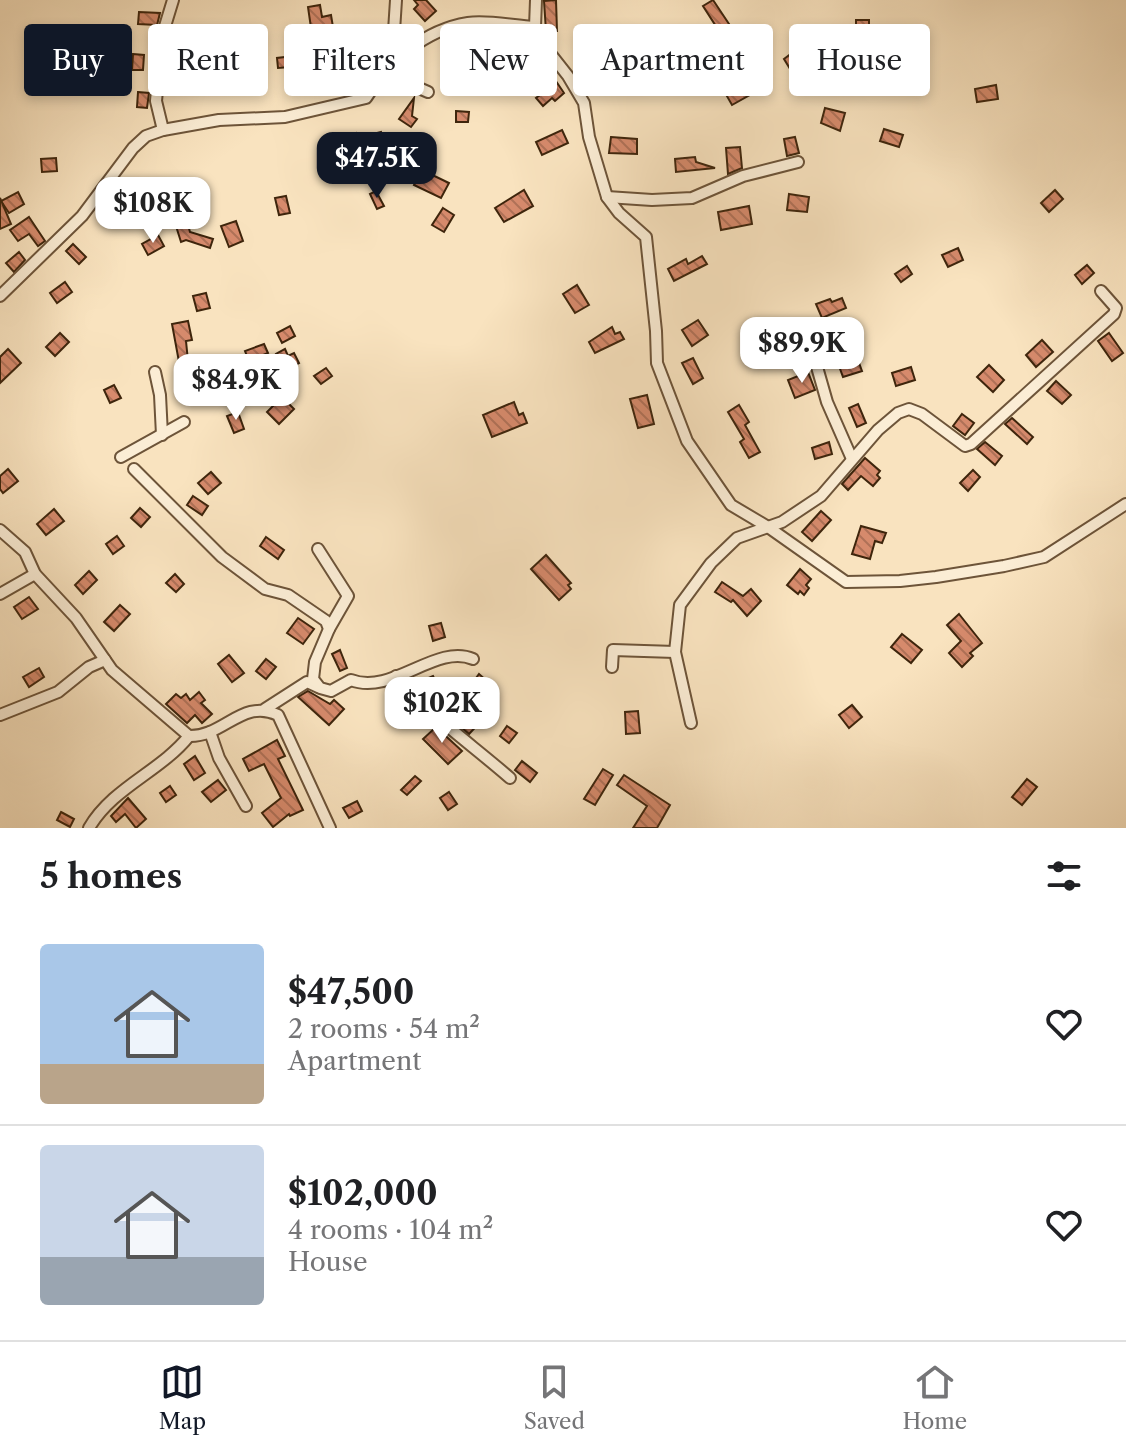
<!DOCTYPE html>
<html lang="en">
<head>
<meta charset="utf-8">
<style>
  :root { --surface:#fff; --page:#f6f6f6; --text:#202124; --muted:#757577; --line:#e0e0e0; --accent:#111827 }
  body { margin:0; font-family:"Libre Caslon Text",serif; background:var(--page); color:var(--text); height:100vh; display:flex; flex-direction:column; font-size:30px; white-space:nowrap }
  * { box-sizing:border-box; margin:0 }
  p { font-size:26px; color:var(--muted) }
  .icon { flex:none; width:44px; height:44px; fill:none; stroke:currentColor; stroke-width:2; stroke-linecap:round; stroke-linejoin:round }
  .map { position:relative; height:828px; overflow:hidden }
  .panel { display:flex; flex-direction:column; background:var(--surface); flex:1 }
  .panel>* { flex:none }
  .hud { position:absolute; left:24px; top:24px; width:1078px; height:72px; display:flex; gap:16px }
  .price { position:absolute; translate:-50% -68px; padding:0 18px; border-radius:16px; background:#fff; color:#222; font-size:26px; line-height:52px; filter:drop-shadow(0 2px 4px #0008) }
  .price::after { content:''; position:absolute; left:50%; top:48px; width:24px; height:18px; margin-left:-12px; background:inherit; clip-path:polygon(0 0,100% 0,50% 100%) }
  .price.selected { background:var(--accent); color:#fff }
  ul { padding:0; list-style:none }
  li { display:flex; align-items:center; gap:24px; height:200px; padding:0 40px }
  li+li { border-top:2px solid var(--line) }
  li span { display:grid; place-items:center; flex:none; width:224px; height:160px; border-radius:8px; color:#555 }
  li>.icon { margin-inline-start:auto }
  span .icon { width:96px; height:96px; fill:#fffc; stroke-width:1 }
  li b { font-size:34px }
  h2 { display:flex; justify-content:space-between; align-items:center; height:96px; padding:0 40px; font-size:34px }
  .chip { padding:0 28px; border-radius:8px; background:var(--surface); box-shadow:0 4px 12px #0003; font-size:28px; line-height:72px }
  .chip.selected { background:var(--accent); color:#fff }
  .tabs { display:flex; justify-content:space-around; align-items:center; height:112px; border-top:2px solid var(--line); background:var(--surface); font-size:22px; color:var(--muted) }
  .tabs a { display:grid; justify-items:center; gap:4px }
  .tabs .selected { color:var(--accent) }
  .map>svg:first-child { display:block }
</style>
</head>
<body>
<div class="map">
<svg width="1126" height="828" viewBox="0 0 1126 828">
  <defs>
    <pattern id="building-back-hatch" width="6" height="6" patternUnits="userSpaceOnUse" patternTransform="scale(2)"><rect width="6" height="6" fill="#d68a6c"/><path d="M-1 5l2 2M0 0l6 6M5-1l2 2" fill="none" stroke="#af7157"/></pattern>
  </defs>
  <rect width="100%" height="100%" fill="#f9e3bf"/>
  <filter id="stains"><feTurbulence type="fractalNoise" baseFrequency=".0025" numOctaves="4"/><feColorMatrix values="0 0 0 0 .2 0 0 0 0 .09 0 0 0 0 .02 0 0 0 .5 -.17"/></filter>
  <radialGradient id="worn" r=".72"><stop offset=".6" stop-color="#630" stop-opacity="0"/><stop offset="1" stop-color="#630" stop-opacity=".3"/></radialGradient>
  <g fill="url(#building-back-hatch)" stroke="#3e250c" stroke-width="2">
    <path d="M414,0H426L436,11L425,21L414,9L418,5Z"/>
    <path d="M556,0L557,31H546L544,1Z"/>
    <path d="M713,0L731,27L721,34L703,6Z"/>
    <path d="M320,5L322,17L331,15L333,27L311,28L308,7Z"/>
    <path d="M139,12L160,13L157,25L138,24Z"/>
    <rect x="856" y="20" width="13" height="18"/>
    <path d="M335,50L343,68L330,74L322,56Z"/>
    <path d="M792,53L800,67L792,72L784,59Z"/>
    <path d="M133,54L144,55L143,70H132Z"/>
    <path d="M302,55L306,71L292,73L291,67L278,68L277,58Z"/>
    <path d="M192,56L207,58L203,73L190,72Z"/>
    <path d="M531,56L543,71L547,68L564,93L555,101L552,98L543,106L536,98L544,92L522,62Z"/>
    <path d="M501,59L506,66L492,74L488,67Z"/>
    <path d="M602,67L603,80L584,82V68Z"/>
    <path d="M747,78L755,92L732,105L724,91Z"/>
    <path d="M996,85L998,99L977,102L975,89Z"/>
    <path d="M138,92L149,93L147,108L137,107Z"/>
    <path d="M414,98L412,116L417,119L411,127L399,119Z"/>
    <path d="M825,108L845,113L840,131L821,123Z"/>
    <path d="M456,111L469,112L468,122H456Z"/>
    <path d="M884,129L903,135L899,147L880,141Z"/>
    <path d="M562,130L568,143L542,155L536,142Z"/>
    <path d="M381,132L385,150L382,151L384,159L382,162L367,163L365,156L343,162L340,152L337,153L333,139L356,133L357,138Z"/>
    <path d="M611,137L637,139V154L609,153Z"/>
    <path d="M795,137L799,153L787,156L784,139Z"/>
    <path d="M740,147L742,168L728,174L726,148Z"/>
    <path d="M695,157L696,162L715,168L676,172L675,159Z"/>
    <path d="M56,158L57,171L42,172L41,159Z"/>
    <path d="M422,170L449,183L441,198L414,185Z"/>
    <path d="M157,184L162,195L149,202L143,191Z"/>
    <path d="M524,190L533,206L504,222L495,208Z"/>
    <path d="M1055,190L1063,199L1049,212L1041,203Z"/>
    <path d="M376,191L384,206L377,209L370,194Z"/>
    <path d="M18,192L24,204L9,213L1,201Z"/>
    <path d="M789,194L809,197L807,212L787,210Z"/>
    <path d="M286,196L290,213L279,215L275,198Z"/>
    <path d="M0,198L11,224L0,229Z"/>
    <path d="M749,206L752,224L721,230L718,212Z"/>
    <path d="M183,207L190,232L213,239L210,248L186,240L181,242L171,210Z"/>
    <path d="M443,208L454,215L444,232L432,225Z"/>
    <path d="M29,217L45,241L38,246L29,234L18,241L10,230Z"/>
    <path d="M236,221L243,241L229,247L221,226Z"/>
    <path d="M158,235L164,246L148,255L142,244Z"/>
    <path d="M73,244L86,257L79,264L66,251Z"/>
    <path d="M958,248L963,260L948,267L942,255Z"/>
    <path d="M19,252L25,260L14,272L6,263Z"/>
    <path d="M702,256L707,264L674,281L668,269L686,259L688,264Z"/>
    <path d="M1087,265L1094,273L1082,284L1075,275Z"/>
    <path d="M907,266L912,274L901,282L895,274Z"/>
    <path d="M65,282L72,292L57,303L50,293Z"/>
    <path d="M577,285L589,305L575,313L563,294Z"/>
    <path d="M206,293L210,308L197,311L193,296Z"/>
    <path d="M842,298L846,308L822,318L816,304L830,299L832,302Z"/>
    <path d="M698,320L708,335L692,346L682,330Z"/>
    <path d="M188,321L192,340L186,341L188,361L179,362L172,324Z"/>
    <path d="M290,326L295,336L282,343L277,333Z"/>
    <path d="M612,327L615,334L620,332L624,339L595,353L589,342Z"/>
    <path d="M60,333L69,342L55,356L46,347Z"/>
    <path d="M1109,333L1123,353L1112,361L1098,341Z"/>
    <path d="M1042,340L1053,352L1036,367L1026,355Z"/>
    <path d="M264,344L268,353L249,361L245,351Z"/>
    <path d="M8,349L21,363L0,383V357Z"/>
    <path d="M285,349L288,356L294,353L299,363L284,371L276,354Z"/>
    <path d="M693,358L703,378L693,384L682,363Z"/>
    <path d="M858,360L862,371L843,377L839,366Z"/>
    <path d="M226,361L231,381L216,385L211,366Z"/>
    <path d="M989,365L1004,380L993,392L977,377Z"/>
    <path d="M911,367L915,380L896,386L892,373Z"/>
    <path d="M326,368L332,376L321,384L314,376Z"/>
    <path d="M808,372L815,390L795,398L788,380Z"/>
    <path d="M1056,381L1071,395L1062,404L1047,391Z"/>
    <path d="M114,385L121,398L110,403L104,390Z"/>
    <path d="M647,395L654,424L638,428L630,399Z"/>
    <path d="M282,397L294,409L279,424L267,412Z"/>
    <path d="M514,402L519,415L523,413L527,423L492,437L483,415Z"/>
    <path d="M858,404L866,423L857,427L849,408Z"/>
    <path d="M739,405L749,422L745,425L760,452L749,458L740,442L744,439L728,412Z"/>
    <path d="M238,412L244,429L234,433L227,416Z"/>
    <path d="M962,414L974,423L965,435L953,426Z"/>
    <path d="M1012,418L1033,437L1027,444L1005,424Z"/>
    <path d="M829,442L832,454L815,459L812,448Z"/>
    <path d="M985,442L1002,456L995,465L977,449Z"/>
    <path d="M865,458L880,471L877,475L880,478L873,486L861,476L848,490L842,484Z"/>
    <path d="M8,469L18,481L3,493L0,489V476Z"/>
    <path d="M973,470L980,477L968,491L960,483Z"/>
    <path d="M211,472L221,483L208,494L198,483Z"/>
    <path d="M193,496L208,506L202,515L187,505Z"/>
    <path d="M140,508L150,517L141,527L131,518Z"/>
    <path d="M54,509L64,521L46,535L37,524Z"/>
    <path d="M821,511L831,520L812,541L802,532Z"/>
    <path d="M861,526L886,533L882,543L875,541L870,559L852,554Z"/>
    <path d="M117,536L124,546L113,554L106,544Z"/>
    <path d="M266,537L284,550L278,559L260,546Z"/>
    <path d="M546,555L571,583L568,585L571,589L559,600L531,569Z"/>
    <path d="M800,569L811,579L806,585L809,588L804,595L800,591L798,594L787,585Z"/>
    <path d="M89,571L97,580L83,594L75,585Z"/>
    <path d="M175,574L184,584L176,592L166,583Z"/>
    <path d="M722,582L743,596L751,589L761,601L747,616L733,600L731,602L715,592Z"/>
    <path d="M29,597L38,609L22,619L14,607Z"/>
    <path d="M120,605L130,614L114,631L104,622Z"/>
    <path d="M959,614L982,643L970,653L973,656L962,667L949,653L961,641L947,625Z"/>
    <path d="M298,618L314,629L303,644L287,633Z"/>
    <path d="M441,623L445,637L433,641L429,626Z"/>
    <path d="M902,634L922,650L911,663L891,647Z"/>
    <path d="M340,650L347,668L340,671L332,654Z"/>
    <path d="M229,655L244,673L232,682L218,664Z"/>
    <path d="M266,659L276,667L266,679L256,671Z"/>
    <path d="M39,668L44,677L29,687L23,677Z"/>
    <path d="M479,674L487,681L479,691L471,685Z"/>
    <path d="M433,676L438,686L424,693L419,682Z"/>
    <path d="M308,691L330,704L334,700L344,709L329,725L298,697Z"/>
    <path d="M199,692L205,700L201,703L212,714L202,723L195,715L187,723L166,704L176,694L181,698L186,694L190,700Z"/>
    <path d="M403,695L417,710L410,717L396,703Z"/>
    <path d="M452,704L467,714L472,708L483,719L469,734L445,713Z"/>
    <path d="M852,705L862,717L849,728L839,715Z"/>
    <path d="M638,711L640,733L626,734L625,712Z"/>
    <path d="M507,726L517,733L509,743L500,736Z"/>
    <path d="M436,727L462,751L448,764L423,739Z"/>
    <path d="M277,740L285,756L278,759L303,810L290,816L289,814L273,827L262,813L281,798L264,764L249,771L243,759Z"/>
    <path d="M195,756L205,773L194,780L184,764Z"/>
    <path d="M522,761L537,773L530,782L515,770Z"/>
    <path d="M603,769L613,775L595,805L584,799Z"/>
    <path d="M624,775L670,805L657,828H633L647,806L617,785Z"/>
    <path d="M415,776L421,781L407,795L401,790Z"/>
    <path d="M1027,779L1037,787L1022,805L1012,797Z"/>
    <path d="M218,780L226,790L211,802L202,792Z"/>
    <path d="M170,786L176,795L166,802L160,793Z"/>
    <path d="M449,792L457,804L448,810L440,798Z"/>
    <path d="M128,798L146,819L136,828L125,814L116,822L111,816Z"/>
    <path d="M357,801L362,811L349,818L343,808Z"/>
    <path d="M61,812L74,819L70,827L57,820Z"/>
  </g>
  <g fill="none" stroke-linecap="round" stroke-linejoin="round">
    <g stroke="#6d5439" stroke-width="14">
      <g id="minor">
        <path d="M536,0L535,27L542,43L568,76L584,103L589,137L607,197L619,213L646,237L656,331L657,363L687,441L731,505L768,527L846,582L900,581L936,577L1004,566L1044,557L1126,504"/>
        <path d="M392,62L396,0"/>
        <path d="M380,75L395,88L412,85L428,92"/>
        <path d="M163,130L156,101L162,36L173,0"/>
        <path d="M607,197L652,200L692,198L743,176L798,162"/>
        <path d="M0,296L82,216L133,148L146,136L163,130L219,120L285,117L366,98C388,62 424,30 468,23C488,20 514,26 535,27"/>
        <path d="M807,332L827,402L852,459"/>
        <path d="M155,372L160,395L162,435"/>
        <path d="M121,457L184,422"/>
        <path d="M134,469L222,557L265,589L288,595L326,621L329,629L315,662L313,679L320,688L331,691L351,680C392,696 436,643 473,659"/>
        <path d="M0,530L25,552L35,574L76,618L112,670L189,736C224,737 242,698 278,715L330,828"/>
        <path d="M318,549L348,596L329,629"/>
        <path d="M0,594L35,574"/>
        <path d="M612,667L613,650L675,652"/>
        <path d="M396,676C431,717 470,743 510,778"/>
        <path d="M265,709L307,682L318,687"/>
        <path d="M0,715L58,692L89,667L105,660"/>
        <path d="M691,723L675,652L680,605L711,563L737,538L782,522L821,496L878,430L898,413L909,409L922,414L965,446L971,444L1114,314L1116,308L1101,291"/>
        <path d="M210,732L219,758L246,806"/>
        <path d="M89,828C113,787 160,772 189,736"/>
      </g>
    </g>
    <use href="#minor" stroke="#fbedd5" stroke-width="10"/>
  </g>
  <rect width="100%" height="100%" filter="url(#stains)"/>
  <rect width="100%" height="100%" fill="url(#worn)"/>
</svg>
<b class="price selected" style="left:377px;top:200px">$47.5K</b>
<b class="price" style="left:153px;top:245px">$108K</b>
<b class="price" style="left:802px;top:385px">$89.9K</b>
<b class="price" style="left:236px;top:422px">$84.9K</b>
<b class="price" style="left:442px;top:745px">$102K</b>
<div class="hud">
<a class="chip selected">Buy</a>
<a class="chip">Rent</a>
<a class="chip">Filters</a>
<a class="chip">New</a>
<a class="chip">Apartment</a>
<a class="chip">House</a>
</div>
</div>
<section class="panel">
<h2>5 homes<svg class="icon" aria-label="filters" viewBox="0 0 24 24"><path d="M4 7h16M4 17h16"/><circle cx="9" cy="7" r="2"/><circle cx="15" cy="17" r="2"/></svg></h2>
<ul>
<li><span style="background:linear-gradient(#a9c7e8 75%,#b9a48a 0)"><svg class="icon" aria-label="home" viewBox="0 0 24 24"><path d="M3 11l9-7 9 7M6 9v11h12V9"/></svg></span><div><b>$47,500</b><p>2 rooms · 54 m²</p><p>Apartment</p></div><svg class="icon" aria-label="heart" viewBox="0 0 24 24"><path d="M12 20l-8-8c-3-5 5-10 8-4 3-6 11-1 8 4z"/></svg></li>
<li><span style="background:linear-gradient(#c9d6e8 70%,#9aa5b1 0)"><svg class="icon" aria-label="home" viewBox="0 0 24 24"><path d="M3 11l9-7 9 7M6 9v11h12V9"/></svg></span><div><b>$102,000</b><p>4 rooms · 104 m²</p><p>House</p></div><svg class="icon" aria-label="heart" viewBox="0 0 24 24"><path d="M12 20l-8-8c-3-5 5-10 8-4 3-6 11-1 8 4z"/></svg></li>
</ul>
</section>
<nav class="tabs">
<a class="selected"><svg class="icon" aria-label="map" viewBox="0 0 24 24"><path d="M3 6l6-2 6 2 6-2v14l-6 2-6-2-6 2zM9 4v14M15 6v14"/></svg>Map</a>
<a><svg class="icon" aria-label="saved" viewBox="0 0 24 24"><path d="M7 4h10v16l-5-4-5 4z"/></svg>Saved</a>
<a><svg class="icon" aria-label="home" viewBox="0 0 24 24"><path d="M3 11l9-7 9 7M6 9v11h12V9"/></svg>Home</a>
</nav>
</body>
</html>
